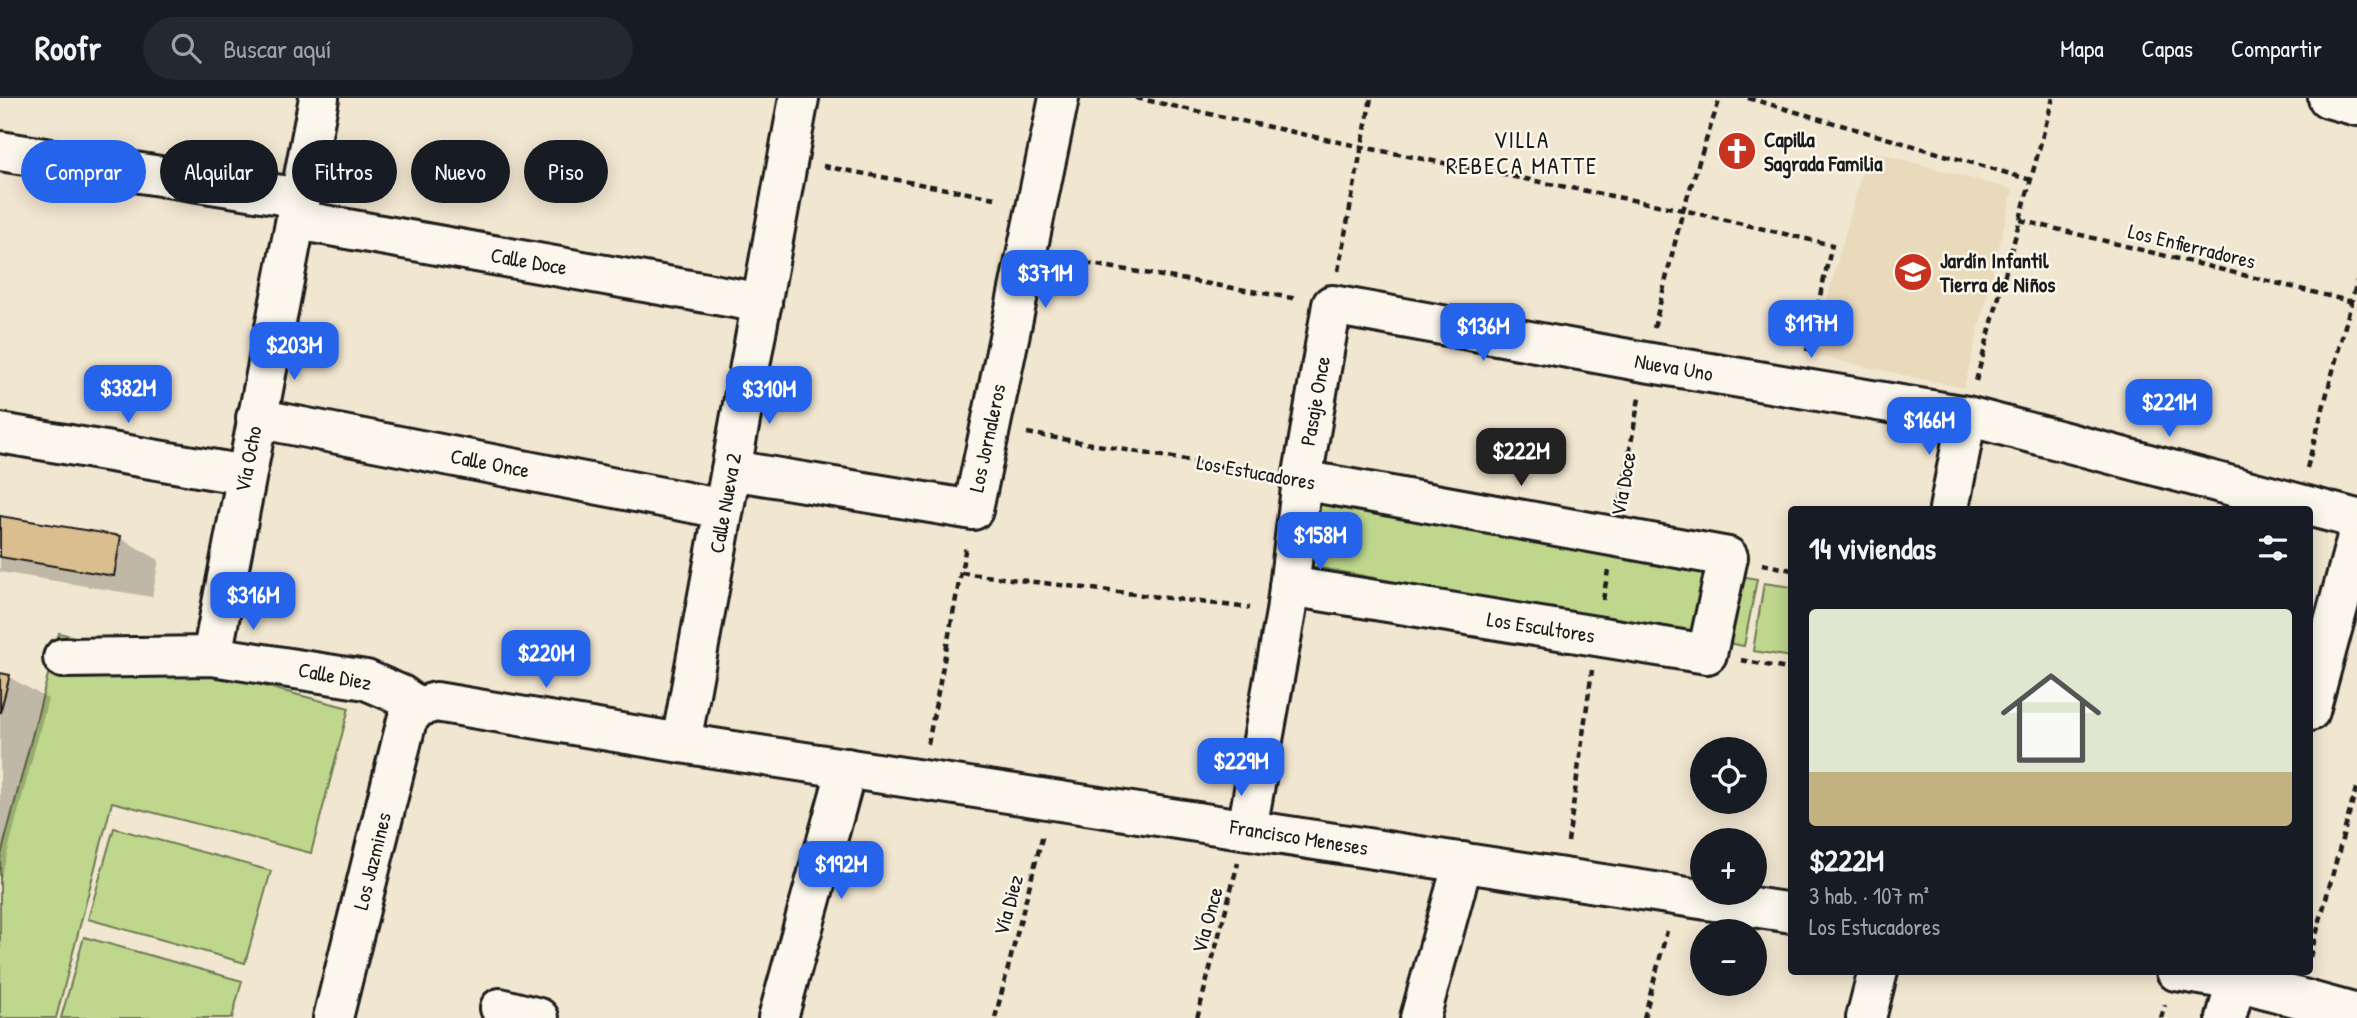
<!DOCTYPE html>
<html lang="es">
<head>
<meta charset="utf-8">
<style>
  :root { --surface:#171b24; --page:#242831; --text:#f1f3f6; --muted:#9ea1a6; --line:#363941; --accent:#2563eb }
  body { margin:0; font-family:"Patrick Hand",sans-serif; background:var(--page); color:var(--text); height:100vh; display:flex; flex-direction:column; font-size:26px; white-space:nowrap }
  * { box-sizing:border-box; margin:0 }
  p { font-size:23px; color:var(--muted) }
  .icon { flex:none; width:38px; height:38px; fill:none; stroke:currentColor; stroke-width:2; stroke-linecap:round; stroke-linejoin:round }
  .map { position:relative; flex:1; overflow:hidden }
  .drawer { position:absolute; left:1788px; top:408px; width:525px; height:469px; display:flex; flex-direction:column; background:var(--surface); border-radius:7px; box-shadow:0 4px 18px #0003 }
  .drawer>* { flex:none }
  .hud { position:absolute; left:21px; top:42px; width:665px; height:63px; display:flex; gap:14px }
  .tools { position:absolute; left:1690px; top:639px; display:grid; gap:14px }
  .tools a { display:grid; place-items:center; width:77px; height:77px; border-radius:50%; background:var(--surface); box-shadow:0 4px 18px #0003; font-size:35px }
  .price { position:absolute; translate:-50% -60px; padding:0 16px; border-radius:14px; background:var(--accent); color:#fff; font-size:23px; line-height:46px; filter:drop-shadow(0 2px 4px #0008) }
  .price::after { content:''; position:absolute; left:50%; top:42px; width:21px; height:16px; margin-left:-10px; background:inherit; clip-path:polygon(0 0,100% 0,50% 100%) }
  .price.on { background:#222; color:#fff }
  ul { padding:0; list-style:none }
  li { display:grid; align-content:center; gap:14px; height:371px; padding:0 21px }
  li span { display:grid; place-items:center; height:217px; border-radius:7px; color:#555 }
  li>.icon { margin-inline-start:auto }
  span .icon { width:126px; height:126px; fill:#fffc; stroke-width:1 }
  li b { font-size:30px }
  h2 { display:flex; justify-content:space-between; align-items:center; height:84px; padding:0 21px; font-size:30px }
  .pill { padding:0 24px; border-radius:32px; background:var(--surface); box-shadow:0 4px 18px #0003; font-size:24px; line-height:63px }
  .pill.on { background:var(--accent); color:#fff }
  header { display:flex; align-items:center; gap:42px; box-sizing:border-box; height:98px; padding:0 35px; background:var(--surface); border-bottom:2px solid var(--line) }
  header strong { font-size:33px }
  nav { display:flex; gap:38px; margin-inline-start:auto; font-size:24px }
  .search { width:490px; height:63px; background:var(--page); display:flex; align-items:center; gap:18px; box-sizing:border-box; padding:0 24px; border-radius:38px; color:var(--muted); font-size:26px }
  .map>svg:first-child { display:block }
</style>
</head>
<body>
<header>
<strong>Roofr</strong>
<div class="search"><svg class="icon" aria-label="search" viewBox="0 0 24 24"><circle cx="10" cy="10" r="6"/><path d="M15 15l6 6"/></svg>Buscar aquí</div>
<nav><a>Mapa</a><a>Capas</a><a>Compartir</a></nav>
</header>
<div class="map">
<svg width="2357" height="920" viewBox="0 0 2357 920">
  <rect width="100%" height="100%" fill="#f1e6d0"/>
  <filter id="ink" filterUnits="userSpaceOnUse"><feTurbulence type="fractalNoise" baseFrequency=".0143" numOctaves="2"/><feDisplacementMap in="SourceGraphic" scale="14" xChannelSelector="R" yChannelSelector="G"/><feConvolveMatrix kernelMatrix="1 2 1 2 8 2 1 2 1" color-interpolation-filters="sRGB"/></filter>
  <g filter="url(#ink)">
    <path fill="#eadabc" d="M1868,52L2013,92L1964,290L1812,257Z"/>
    <g fill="#bfd78d" stroke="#6e7a54" stroke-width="2">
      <path d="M1315,395L1757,481L1744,548L1304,467Z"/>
      <path d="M1764,485L1792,489V559L1753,553Z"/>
      <path d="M59,535L349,610L311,755L112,704L56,920H0V761Z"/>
      <path d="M114,730L271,773L245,865L88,821Z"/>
      <path d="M84,839L242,883L232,920H61Z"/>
    </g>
    <g fill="#0003">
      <path d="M0,420L120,440L159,462L152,499L0,474Z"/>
      <path d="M0,576L9,579L48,601L0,783Z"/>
    </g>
    <g fill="#dabe8f" stroke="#1c1c1c" stroke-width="2">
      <path d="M0,418L121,438L114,478L0,459Z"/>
      <path d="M0,575L10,577L0,615Z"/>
    </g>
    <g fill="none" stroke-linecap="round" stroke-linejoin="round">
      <g stroke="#1c1c1c" stroke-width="44">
        <g id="street">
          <path d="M2328,0L2357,8"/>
          <path d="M0,53L301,100"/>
          <path d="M297,122L762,205"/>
          <path d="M256,320L723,411"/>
          <path d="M0,335L245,377"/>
          <path d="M731,372L973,412L1059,0"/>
          <path d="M1949,411L1967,318"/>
          <path d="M1289,488L1707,556L1728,459L1302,382"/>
          <path d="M212,558L319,0"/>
          <path d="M63,560L212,558L366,582L401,597L418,609"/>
          <path d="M681,645L799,0"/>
          <path d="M1247,731L1286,514L1302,382L1332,207L1645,264L1967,318L2357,421"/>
          <path d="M2176,873L2237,883L2357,916"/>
          <path d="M500,910L539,920"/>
          <path d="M333,920L407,622L418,609L436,604L681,645L1792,815"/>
          <path d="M778,920L847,670"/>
          <path d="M1420,920L1463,764"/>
          <path d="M1866,920L1878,873"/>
        </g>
      </g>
      <g stroke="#1c1c1c" stroke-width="44">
        <g id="secondary">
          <path d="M2310,613L2357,439"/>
          <path d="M2226,920L2239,873"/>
        </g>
      </g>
      <g stroke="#1c1c1c" stroke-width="4.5" stroke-dasharray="7 5" stroke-linecap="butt">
        <path d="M1136,0L1362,49L1683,112L1832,147L1807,253"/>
        <path d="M1748,0L2031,82"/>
        <path d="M823,68L1000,101"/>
        <path d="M2020,122L2357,205"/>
        <path d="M1062,161L1298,201"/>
        <path d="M1338,173L1371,0"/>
        <path d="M1654,230L1683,112L1720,0"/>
        <path d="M1976,283L2053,0"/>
        <path d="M1027,335L1267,376"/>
        <path d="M2307,370L2357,183"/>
        <path d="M1621,402L1639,300"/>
        <path d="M1762,466L1792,472"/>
        <path d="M961,475L1250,510"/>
        <path d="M1603,502L1608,472"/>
        <path d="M1741,562L1792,572"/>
        <path d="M928,646L966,448"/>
        <path d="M1568,744L1592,572"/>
        <path d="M2310,859L2357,687"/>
        <path d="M995,920L1043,736"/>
        <path d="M1197,920L1238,765"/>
        <path d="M1644,920L1667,833"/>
        <path d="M2161,920L2165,907"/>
      </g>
      <use href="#street" stroke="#fbf7ec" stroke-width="38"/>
      <use href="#secondary" stroke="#fbf7ec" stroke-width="38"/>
    </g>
  </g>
  <defs>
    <g id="church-disc" transform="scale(2.0125)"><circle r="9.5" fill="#c8321e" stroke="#fbf7ec"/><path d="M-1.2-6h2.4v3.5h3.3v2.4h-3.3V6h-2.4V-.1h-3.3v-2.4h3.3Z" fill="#fff"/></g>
    <g id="school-disc" transform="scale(2.0125)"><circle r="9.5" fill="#c8321e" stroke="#fbf7ec"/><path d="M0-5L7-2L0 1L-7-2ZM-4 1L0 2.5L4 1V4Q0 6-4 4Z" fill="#fff"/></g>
  </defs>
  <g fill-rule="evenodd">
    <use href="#church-disc" x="1737" y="53"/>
    <use href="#school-disc" x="1913" y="174"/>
  </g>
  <g text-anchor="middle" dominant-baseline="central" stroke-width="5" stroke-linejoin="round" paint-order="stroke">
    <g font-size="21" font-weight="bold" fill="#1c1c1c" stroke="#fbf7ec" text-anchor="start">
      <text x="1764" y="41">Capilla<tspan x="1764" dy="24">Sagrada Familia</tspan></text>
      <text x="1940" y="162">Jardín Infantil<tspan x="1940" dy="24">Tierra de Niños</tspan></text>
    </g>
    <g font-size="21" fill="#1c1c1c" stroke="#fbf7ec">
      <text transform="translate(2192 148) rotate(14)">Los Enfierradores</text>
      <text transform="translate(529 163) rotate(10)">Calle Doce</text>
      <text transform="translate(1674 269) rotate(10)">Nueva Uno</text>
      <text transform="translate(1315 303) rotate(-80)">Pasaje Once</text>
      <text transform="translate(987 340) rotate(-78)">Los Jornaleros</text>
      <text transform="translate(248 361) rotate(-79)">Vía Ocho</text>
      <text transform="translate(490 365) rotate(11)">Calle Once</text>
      <text transform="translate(1256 374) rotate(10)">Los Estucadores</text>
      <text transform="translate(1623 386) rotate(-80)">Vía Doce</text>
      <text transform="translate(725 405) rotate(-80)">Calle Nueva 2</text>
      <text transform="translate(1541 529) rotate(9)">Los Escultores</text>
      <text transform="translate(335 578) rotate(11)">Calle Diez</text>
      <text transform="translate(1299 739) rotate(9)">Francisco Meneses</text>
      <text transform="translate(372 763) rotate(-76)">Los Jazmines</text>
      <text transform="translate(1008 807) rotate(-75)">Vía Diez</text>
      <text transform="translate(1207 822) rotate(-75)">Vía Once</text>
    </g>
    <g font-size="23" letter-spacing="2" fill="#1c1c1c" stroke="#fbf7ec">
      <text x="1522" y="41">VILLA<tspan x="1522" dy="26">REBECA MATTE</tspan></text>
    </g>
  </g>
</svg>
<div class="tools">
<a><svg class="icon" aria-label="locate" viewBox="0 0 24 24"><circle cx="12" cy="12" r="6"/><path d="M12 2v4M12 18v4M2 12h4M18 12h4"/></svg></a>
<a>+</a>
<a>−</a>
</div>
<b class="price" style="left:1045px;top:212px">$371M</b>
<b class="price" style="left:1811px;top:262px">$117M</b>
<b class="price" style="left:1483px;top:265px">$136M</b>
<b class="price" style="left:294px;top:284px">$203M</b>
<b class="price" style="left:128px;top:327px">$382M</b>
<b class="price" style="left:769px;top:328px">$310M</b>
<b class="price" style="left:2169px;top:341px">$221M</b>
<b class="price" style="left:1929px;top:359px">$166M</b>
<b class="price on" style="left:1521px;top:390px">$222M</b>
<b class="price" style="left:1320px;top:474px">$158M</b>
<b class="price" style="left:253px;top:534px">$316M</b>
<b class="price" style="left:546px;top:592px">$220M</b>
<b class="price" style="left:1241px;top:700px">$229M</b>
<b class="price" style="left:841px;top:803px">$192M</b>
<div class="hud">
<a class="pill on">Comprar</a>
<a class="pill">Alquilar</a>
<a class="pill">Filtros</a>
<a class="pill">Nuevo</a>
<a class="pill">Piso</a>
</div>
<section class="drawer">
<h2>14 viviendas<svg class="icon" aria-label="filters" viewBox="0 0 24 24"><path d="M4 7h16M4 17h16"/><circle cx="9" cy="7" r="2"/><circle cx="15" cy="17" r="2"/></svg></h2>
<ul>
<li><span style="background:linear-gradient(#dfe7d0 75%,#c2b280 0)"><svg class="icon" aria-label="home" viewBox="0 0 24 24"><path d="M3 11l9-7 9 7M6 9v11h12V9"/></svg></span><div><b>$222M</b><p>3 hab. · 107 m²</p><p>Los Estucadores</p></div></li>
</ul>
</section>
</div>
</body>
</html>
